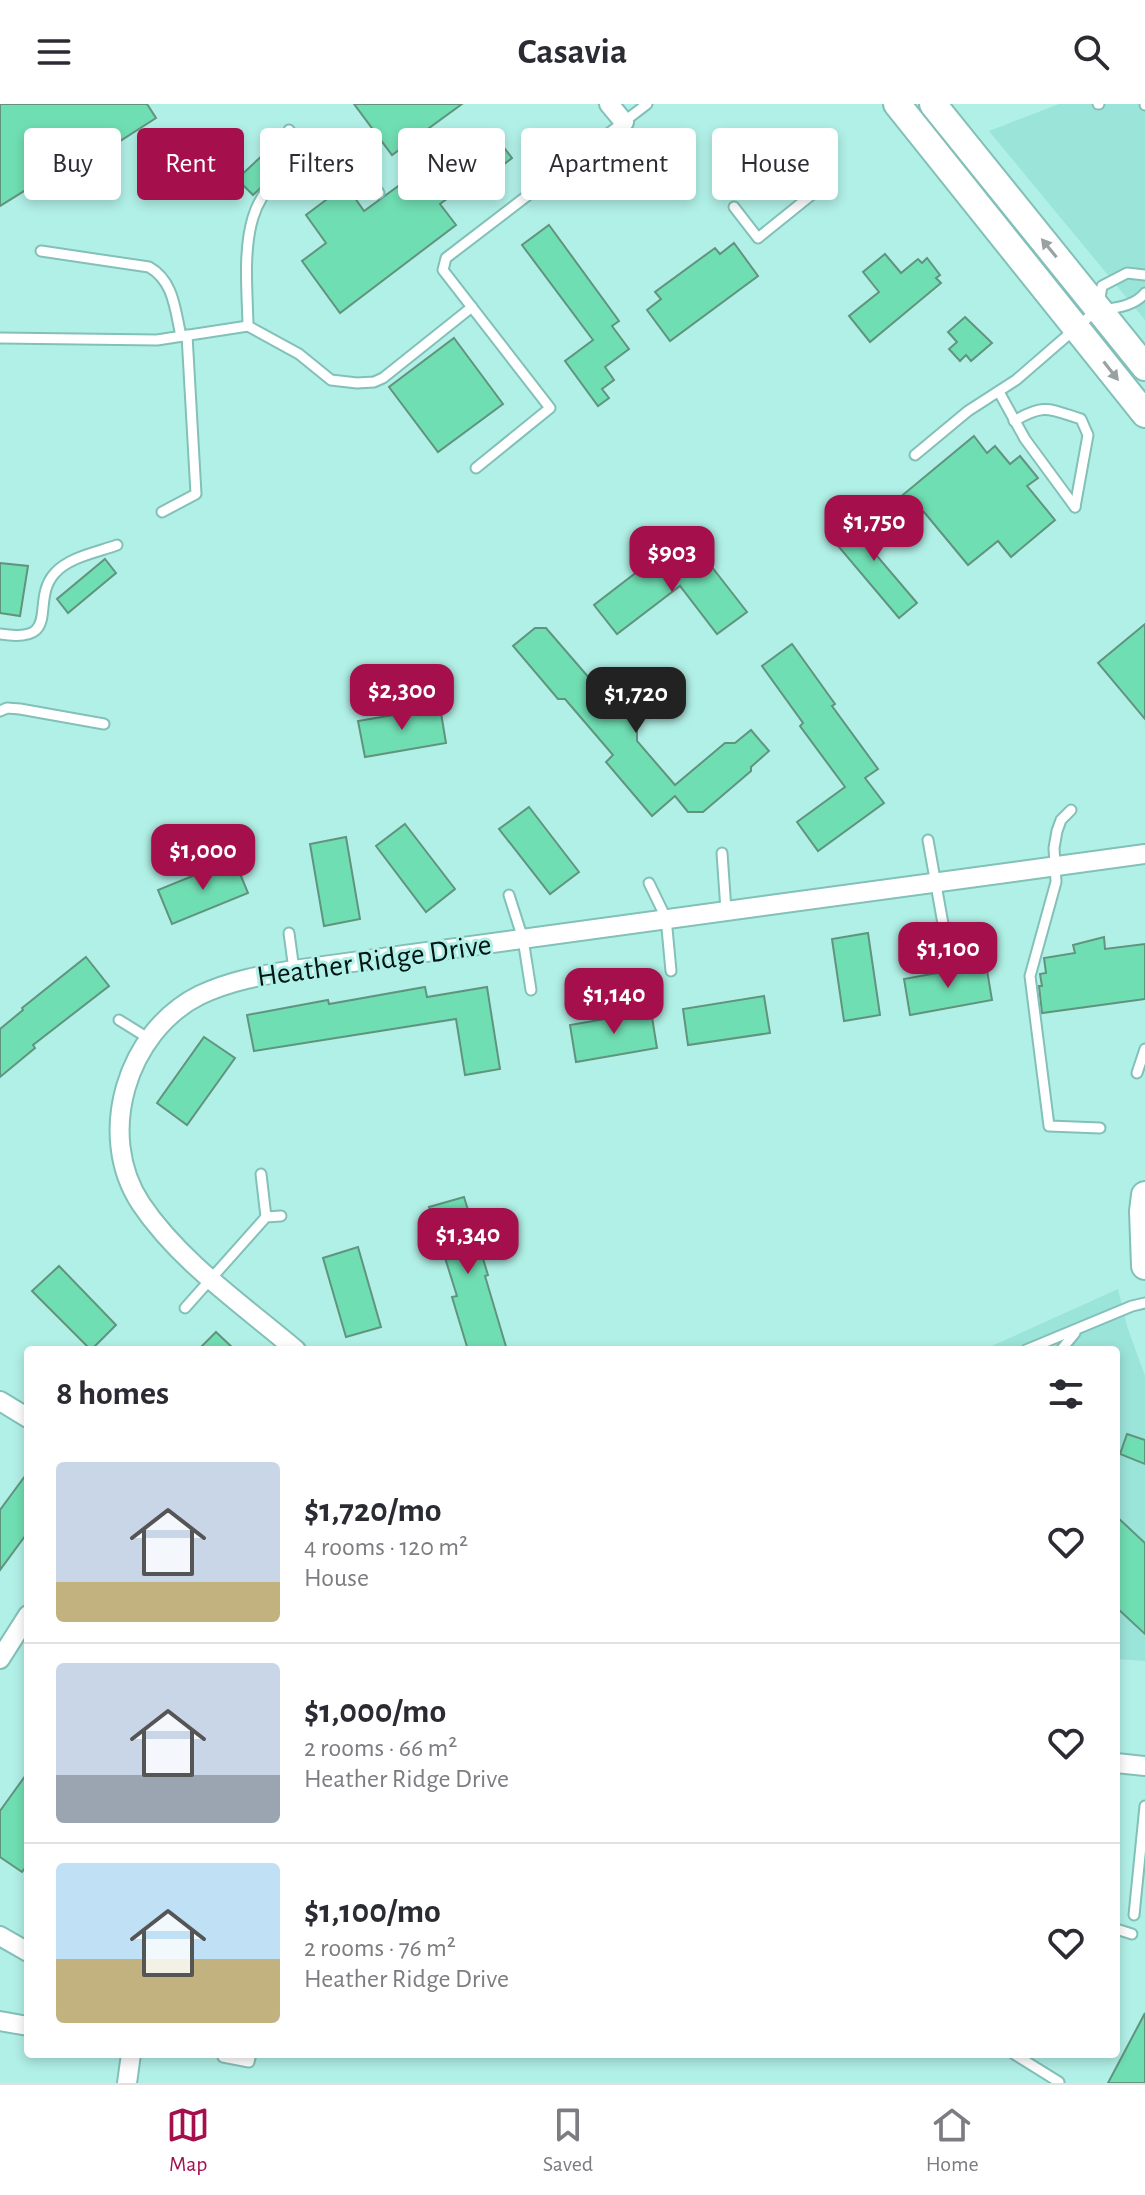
<!DOCTYPE html>
<html lang="en">
<head>
<meta charset="utf-8">
<style>
  :root { --surface:#fff; --page:#f2f2f3; --text:#2b2b33; --muted:#7c7c81; --line:#e1e1e2; --accent:#a40f4c }
  body { margin:0; font-family:"Alegreya Sans",sans-serif; background:var(--page); color:var(--text); height:100vh; display:flex; flex-direction:column; font-size:30px; white-space:nowrap }
  * { box-sizing:border-box; margin:0 }
  p { font-size:26px; color:var(--muted) }
  .icon { flex:none; width:44px; height:44px; fill:none; stroke:currentColor; stroke-width:2; stroke-linecap:round; stroke-linejoin:round }
  .map { position:relative; flex:1; overflow:hidden }
  .drawer { position:absolute; left:24px; top:1242px; width:1096px; height:712px; display:flex; flex-direction:column; background:var(--surface); border-radius:8px; box-shadow:0 4px 12px #0003 }
  .drawer>* { flex:none }
  .top-card { position:absolute; left:24px; top:24px; width:1098px; height:72px; display:flex; gap:16px }
  .price { position:absolute; translate:-50% -68px; padding:0 18px; border-radius:16px; background:var(--accent); color:#fff; font-size:26px; line-height:52px; filter:drop-shadow(0 2px 4px #0008) }
  .price::after { content:''; position:absolute; left:50%; top:48px; width:24px; height:18px; margin-left:-12px; background:inherit; clip-path:polygon(0 0,100% 0,50% 100%) }
  .price.selected { background:#222; color:#fff }
  ul { padding:0; list-style:none }
  li { display:flex; align-items:center; gap:24px; height:200px; padding:0 32px }
  li+li { border-top:2px solid var(--line) }
  li span { display:grid; place-items:center; flex:none; width:224px; height:160px; border-radius:8px; color:#555 }
  li>.icon { margin-inline-start:auto }
  span .icon { width:96px; height:96px; fill:#fffc; stroke-width:1 }
  li b { font-size:34px }
  h2 { display:flex; justify-content:space-between; align-items:center; height:96px; padding:0 32px; font-size:34px }
  .pill { padding:0 28px; border-radius:8px; background:var(--surface); box-shadow:0 4px 12px #0003; font-size:28px; line-height:72px }
  .pill.selected { background:var(--accent); color:#fff }
  header { display:flex; justify-content:space-between; align-items:center; height:104px; padding:0 32px; background:var(--surface); font-size:36px; font-weight:700 }
  .tabs { display:flex; justify-content:space-around; align-items:center; height:112px; border-top:2px solid var(--line); background:var(--surface); font-size:22px; color:var(--muted) }
  .tabs a { display:grid; justify-items:center; gap:4px }
  .tabs .selected { color:var(--accent) }
  .map>svg:first-child { display:block }
</style>
</head>
<body>
<header><svg class="icon" aria-label="menu" viewBox="0 0 24 24"><path d="M4 6h16M4 12h16M4 18h16"/></svg>Casavia<svg class="icon" aria-label="search" viewBox="0 0 24 24"><circle cx="10" cy="10" r="6"/><path d="M15 15l6 6"/></svg></header>
<div class="map">
<svg width="1145" height="1979" viewBox="0 0 1145 1979">
  <rect width="100%" height="100%" fill="#b1f0e7"/>
  <g fill="#9be4da">
    <path d="M1059,0H1145V216L989,27Z"/>
    <path d="M1118,1185L1127,1222L1145,1272V1557L1116,1555V1246H983Z"/>
  </g>
  <g fill="#70deb3" stroke="#61947e" stroke-width="2">
    <path d="M0,0H147L156,14L117,39L113,32L0,102Z"/>
    <path d="M354,0H462L392,51Z"/>
    <path d="M494,31L512,54L494,68L490,63L440,100L456,121L340,209L302,157L326,139L306,111L346,81L364,107L449,45L459,58Z"/>
    <path d="M266,48L281,65L253,91L237,75Z"/>
    <path d="M549,121L619,217L612,222L629,245L605,263L614,276L602,285L609,294L598,302L565,257L593,236L522,141Z"/>
    <path d="M734,139L758,172L670,237L647,206L661,195L655,188L715,144L720,150Z"/>
    <path d="M885,150L901,169L918,155L922,159L927,154L940,171L936,174L941,179L870,238L849,212L879,188L863,168Z"/>
    <path d="M965,213L992,239L971,257L966,251L960,257L949,245L957,238L948,228Z"/>
    <path d="M454,234L503,300L438,348L389,283Z"/>
    <path d="M974,332L987,349L995,342L1010,360L1020,352L1038,374L1027,382L1055,416L1011,453L998,437L968,461L924,408L904,424L887,404Z"/>
    <path d="M871,405L885,422L865,438L917,499L899,514L833,436Z"/>
    <path d="M701,449L747,508L717,530L680,482L617,530L594,501L659,451L673,470Z"/>
    <path d="M105,455L116,469L68,509L57,495Z"/>
    <path d="M0,459L28,462L20,512L0,509Z"/>
    <path d="M1145,520V615L1098,559Z"/>
    <path d="M535,524H546L590,575L594,571L637,621V637L675,681L725,639H735L751,626L769,647L751,663V667L703,708H688L675,692L652,712L606,658L613,651L565,595H558L513,542Z"/>
    <path d="M792,540L835,600L832,602L878,665L865,674L884,699L818,747L797,718L845,683L800,622L803,619L762,562Z"/>
    <path d="M440,603L446,639L365,653L358,617Z"/>
    <path d="M529,703L579,768L550,790L499,725Z"/>
    <path d="M405,720L455,785L426,808L376,742Z"/>
    <path d="M346,733L360,815L324,822L310,740Z"/>
    <path d="M234,755L248,789L172,820L158,786Z"/>
    <path d="M868,829L880,911L844,917L832,835Z"/>
    <path d="M1104,833L1105,845L1145,840V895L1042,909L1039,882H1042L1040,870L1046,869L1044,854L1075,849L1073,841Z"/>
    <path d="M86,853L109,882L33,941L35,944L0,973V925L23,906L22,904Z"/>
    <path d="M986,860L992,896L910,911L904,875Z"/>
    <path d="M425,883L427,893L487,883L500,965L465,971L456,915L254,947L247,911L328,896L329,900Z"/>
    <path d="M764,892L770,929L688,941L683,905Z"/>
    <path d="M651,907L657,944L576,958L570,921Z"/>
    <path d="M204,933L235,954L187,1021L157,999Z"/>
    <path d="M464,1093L488,1171L485,1172L507,1246H468L452,1193L457,1192L429,1103Z"/>
    <path d="M358,1143L381,1223L346,1233L323,1154Z"/>
    <path d="M59,1162L116,1221L91,1246L32,1187Z"/>
    <path d="M216,1228L235,1246H198Z"/>
    <path d="M1127,1330L1145,1336V1360L1120,1350Z"/>
    <path d="M28,1368V1428L0,1466V1406Z"/>
    <path d="M1116,1412L1145,1439V1530L1116,1503Z"/>
    <path d="M28,1668V1760L22,1768L0,1753V1707Z"/>
    <path d="M1145,1909V1979H1108Z"/>
  </g>
  <g fill="none" stroke-linecap="round" stroke-linejoin="round">
    <g stroke="#82c0b8" stroke-width="13">
      <g id="lane">
        <path d="M1098,0H1099"/>
        <path d="M1145,0V1"/>
        <path d="M289,26L316,61"/>
        <path d="M358,60L375,46"/>
        <path d="M734,103L758,134L825,80"/>
        <path d="M41,147L149,163C174,177 175,206 181,232"/>
        <path d="M1105,205C1119,204 1136,200 1145,189"/>
        <path d="M248,222C247,163 233,74 314,61C328,59 344,61 358,60L379,89"/>
        <path d="M0,234L157,236L248,222L299,250L331,276L357,279L374,278L383,274L472,203"/>
        <path d="M999,288L1025,335L1075,403"/>
        <path d="M1014,317C1045,299 1049,305 1081,315L1088,331L1075,403"/>
        <path d="M915,351L968,307L1016,276L1098,205L1102,182L1127,169L1145,171"/>
        <path d="M476,364L550,304L443,166L446,154L647,0"/>
        <path d="M162,408L196,390L187,231"/>
        <path d="M0,530C64,540 29,497 55,469C69,453 98,448 117,441"/>
        <path d="M0,607L7,604L20,605L104,620"/>
        <path d="M1071,706L1061,716L1057,727L1054,744L1056,778L1030,872L1049,1022L1100,1024"/>
        <path d="M928,736L945,831"/>
        <path d="M722,749L726,806"/>
        <path d="M649,779L666,814L671,867"/>
        <path d="M509,791L523,835L531,886"/>
        <path d="M289,829L294,866"/>
        <path d="M119,916L148,934"/>
        <path d="M1137,969L1145,945"/>
        <path d="M261,1070L266,1113"/>
        <path d="M185,1204L266,1113L281,1112"/>
        <path d="M1026,1246L1132,1202L1145,1199"/>
        <path d="M1061,1246L1075,1229"/>
        <path d="M1134,1811L1145,1702"/>
        <path d="M1116,1825L1132,1830"/>
        <path d="M1014,1950L1059,1978"/>
        <path d="M223,1953L249,1958L251,1950"/>
      </g>
    </g>
    <g stroke="#82c0b8" stroke-width="22">
      <g id="street">
        <path d="M609,0L624,18"/>
        <path d="M296,1246C243,1201 180,1158 141,1100C95,1031 127,927 200,891C230,877 262,871 294,866L1145,750"/>
        <path d="M0,1297L28,1314"/>
        <path d="M0,1555L28,1511"/>
        <path d="M1116,1659L1145,1662"/>
        <path d="M0,1832L28,1848"/>
        <path d="M0,1917L28,1922"/>
        <path d="M127,1979L131,1950"/>
      </g>
    </g>
    <g stroke="#82c0b8" stroke-width="30">
      <g id="secondary">
        <path d="M897,0L1145,310"/>
        <path d="M933,0L1145,263"/>
        <path d="M1145,1091L1143,1107L1145,1162"/>
      </g>
    </g>
    <use href="#lane" stroke="#fff" stroke-width="9"/>
    <use href="#street" stroke="#fff" stroke-width="18"/>
    <use href="#secondary" stroke="#fff" stroke-width="26"/>
  </g>
  <defs><path id="oneway-solid" d="M-6-.8H1V-3.2L6.5 0L1 3.2V.8H-6Z" transform="scale(2)"/></defs>
  <g fill="#99a2a1">
    <use href="#oneway-solid" transform="translate(1049 144) rotate(-129)"/>
    <use href="#oneway-solid" transform="translate(1111 267) rotate(52)"/>
  </g>
  <g text-anchor="middle" dominant-baseline="central" stroke-width="6" stroke-linejoin="round" paint-order="stroke">
    <g font-size="30" fill="#001614" stroke="#b1f0e7">
      <text transform="translate(374 857) rotate(-8)">Heather Ridge Drive</text>
    </g>
  </g>
</svg>
<b class="price" style="left:874px;top:459px">$1,750</b>
<b class="price" style="left:672px;top:490px">$903</b>
<b class="price" style="left:402px;top:628px">$2,300</b>
<b class="price selected" style="left:636px;top:631px">$1,720</b>
<b class="price" style="left:203px;top:788px">$1,000</b>
<b class="price" style="left:948px;top:886px">$1,100</b>
<b class="price" style="left:614px;top:932px">$1,140</b>
<b class="price" style="left:468px;top:1172px">$1,340</b>
<div class="top-card">
<a class="pill">Buy</a>
<a class="pill selected">Rent</a>
<a class="pill">Filters</a>
<a class="pill">New</a>
<a class="pill">Apartment</a>
<a class="pill">House</a>
</div>
<section class="drawer">
<h2>8 homes<svg class="icon" aria-label="filters" viewBox="0 0 24 24"><path d="M4 7h16M4 17h16"/><circle cx="9" cy="7" r="2"/><circle cx="15" cy="17" r="2"/></svg></h2>
<ul>
<li><span style="background:linear-gradient(#c9d6e8 75%,#c2b280 0)"><svg class="icon" aria-label="home" viewBox="0 0 24 24"><path d="M3 11l9-7 9 7M6 9v11h12V9"/></svg></span><div><b>$1,720/mo</b><p>4 rooms · 120 m²</p><p>House</p></div><svg class="icon" aria-label="heart" viewBox="0 0 24 24"><path d="M12 20l-8-8c-3-5 5-10 8-4 3-6 11-1 8 4z"/></svg></li>
<li><span style="background:linear-gradient(#c9d6e8 70%,#9aa5b1 0)"><svg class="icon" aria-label="home" viewBox="0 0 24 24"><path d="M3 11l9-7 9 7M6 9v11h12V9"/></svg></span><div><b>$1,000/mo</b><p>2 rooms · 66 m²</p><p>Heather Ridge Drive</p></div><svg class="icon" aria-label="heart" viewBox="0 0 24 24"><path d="M12 20l-8-8c-3-5 5-10 8-4 3-6 11-1 8 4z"/></svg></li>
<li><span style="background:linear-gradient(#bfe0f5 60%,#c2b280 0)"><svg class="icon" aria-label="home" viewBox="0 0 24 24"><path d="M3 11l9-7 9 7M6 9v11h12V9"/></svg></span><div><b>$1,100/mo</b><p>2 rooms · 76 m²</p><p>Heather Ridge Drive</p></div><svg class="icon" aria-label="heart" viewBox="0 0 24 24"><path d="M12 20l-8-8c-3-5 5-10 8-4 3-6 11-1 8 4z"/></svg></li>
</ul>
</section>
</div>
<nav class="tabs">
<a class="selected"><svg class="icon" aria-label="map" viewBox="0 0 24 24"><path d="M3 6l6-2 6 2 6-2v14l-6 2-6-2-6 2zM9 4v14M15 6v14"/></svg>Map</a>
<a><svg class="icon" aria-label="saved" viewBox="0 0 24 24"><path d="M7 4h10v16l-5-4-5 4z"/></svg>Saved</a>
<a><svg class="icon" aria-label="home" viewBox="0 0 24 24"><path d="M3 11l9-7 9 7M6 9v11h12V9"/></svg>Home</a>
</nav>
</body>
</html>
